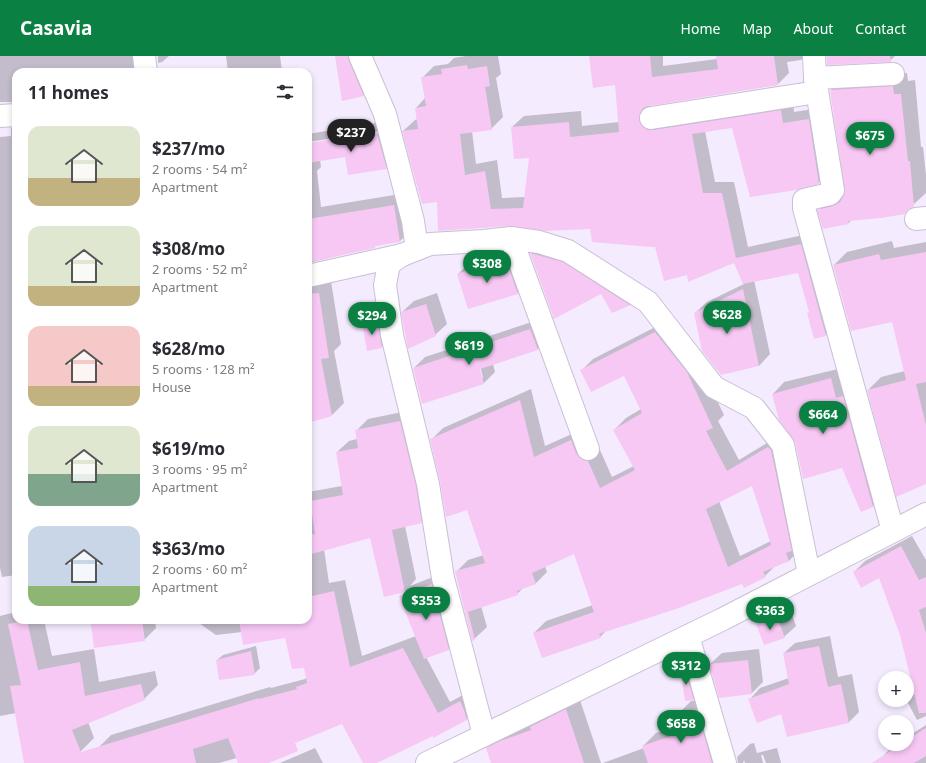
<!DOCTYPE html>
<html lang="en">
<head>
<meta charset="utf-8">
<style>
  :root { --surface:#fff; --page:#f2f2f3; --text:#2b2b33; --muted:#7c7c81; --accent:#0b8043 }
  body { margin:0; font-family:"Noto Sans",sans-serif; background:var(--page); color:var(--text); height:100vh; display:flex; flex-direction:column; font-size:15px; white-space:nowrap }
  * { box-sizing:border-box; margin:0 }
  p { font-size:13px; color:var(--muted) }
  .icon { flex:none; width:22px; height:22px; fill:none; stroke:currentColor; stroke-width:2; stroke-linecap:round; stroke-linejoin:round }
  .map { position:relative; flex:1; overflow:hidden }
  .side { position:absolute; left:12px; top:12px; width:300px; height:556px; display:flex; flex-direction:column; background:var(--surface); border-radius:12px; box-shadow:0 2px 6px #0003 }
  .side>* { flex:none }
  .buttons { position:absolute; left:878px; top:615px; display:grid; gap:8px }
  .buttons a { display:grid; place-items:center; width:36px; height:36px; border-radius:50%; background:var(--surface); box-shadow:0 2px 6px #0003; font-size:20px }
  .price { position:absolute; translate:-50% -34px; padding:0 9px; border-radius:14px; background:var(--accent); color:#fff; font-size:13px; line-height:26px; filter:drop-shadow(0 1px 2px #0008) }
  .price::after { content:''; position:absolute; left:50%; top:24px; width:12px; height:9px; margin-left:-6px; background:inherit; clip-path:polygon(0 0,100% 0,50% 100%) }
  .price.active { background:#222; color:#fff }
  ul { padding:0; list-style:none }
  li { display:flex; align-items:center; gap:12px; height:100px; padding:0 16px }
  li span { display:grid; place-items:center; flex:none; width:112px; height:80px; border-radius:12px; color:#555 }
  li>.icon { margin-inline-start:auto }
  span .icon { width:48px; height:48px; fill:#fffc; stroke-width:1 }
  li b { font-size:17px }
  h2 { display:flex; justify-content:space-between; align-items:center; height:48px; padding:0 16px; font-size:17px }
  header { display:flex; align-items:center; gap:24px; box-sizing:border-box; height:56px; padding:0 20px; background:var(--accent); color:#fff }
  header strong { font-size:19px }
  nav { display:flex; gap:22px; margin-inline-start:auto; font-size:14px }
  .map>svg:first-child { display:block }
</style>
</head>
<body>
<header>
<strong>Casavia</strong>
<nav><a>Home</a><a>Map</a><a>About</a><a>Contact</a></nav>
</header>
<div class="map">
<svg width="926" height="707" viewBox="0 0 926 707">
  <rect width="100%" height="100%" fill="#f4ebfe"/>
  <g fill="#0003" fill-rule="evenodd">
    <path d="M0,0H142L143,16H16V46H0Z"/>
    <path d="M158,0H169L162,6L158,7Z"/>
    <path d="M226,0H280L282,16H228Z"/>
    <path d="M336,0H362L374,28L363,39Z"/>
    <path d="M466,0H498L501,18L496,22L503,61L491,73L472,75L476,108L497,104L502,142L525,141L530,101L512,71L524,60L581,55L582,70L619,66L616,28L590,0H663V10L717,3V0H805L801,4L787,6L789,17L777,29L650,48V52L793,43L794,56L820,52L830,115L819,127L732,70L705,75L715,126H734L748,191L812,177L837,268L826,279L815,282L810,255L799,216L754,224L770,298L759,310L695,257L707,246L744,228L734,206L687,218L656,189L590,172L438,145L403,75L415,64L418,63L416,52L425,42L422,22L434,10L448,8L454,2Z"/>
    <path d="M828,0H895L890,5Z"/>
    <path d="M309,15L312,43L308,47V16H305Z"/>
    <path d="M907,17L908,25L915,24L921,91H923L926,119V137L904,157L852,164L848,167L819,154L833,140L846,137L831,34L845,20Z"/>
    <path d="M388,65L398,100L386,112L346,100L320,104L321,111L317,115L321,151L406,137L412,173L400,185L377,189L374,191L308,207V88L381,77V75L308,86V78Z"/>
    <path d="M16,67V284L12,286L16,309V519L2,521L0,512V81L11,80V72Z"/>
    <path d="M892,185L894,192L926,186V427L868,334L881,321L905,315L893,264L834,209L847,196Z"/>
    <path d="M541,188L640,239L630,249L613,256L601,236L531,198Z"/>
    <path d="M517,192L529,226L518,237L458,218L469,207Z"/>
    <path d="M308,211L330,219L341,288L334,295L344,347L332,359L308,366Z"/>
    <path d="M437,237L447,268L435,279L402,256L414,245Z"/>
    <path d="M388,253L393,280L382,291L363,267L374,256Z"/>
    <path d="M541,263L549,281L538,293L493,308L495,316L484,327L414,312L425,301ZM478,308H480L483,322H481Z"/>
    <path d="M667,265L698,305L724,359L718,365L739,404L780,379L800,493L789,505L775,510L765,520L742,527L606,575L600,581L534,577L546,565L593,549L575,497L545,510L547,516L535,528L524,531L517,538L481,550L487,571L473,584L456,516L468,504L484,499L467,452L441,425L431,384L443,372L531,333L545,390L583,373L591,391L600,394L612,421L634,410L614,374L626,362L641,353L625,319L581,315L593,303ZM753,428L771,485L740,500L719,445Z"/>
    <path d="M842,312L884,438L873,450L861,455L842,410L796,386L773,338L784,326Z"/>
    <path d="M412,354L433,454L421,466L405,470L416,523L410,530L443,517L460,582L448,593L426,601L450,646L472,634L479,651L467,663L374,707H364L343,666L296,685L219,707H103L99,691L111,679L270,631L271,632L305,623L307,621L304,611L286,581L242,576L216,579L199,567V564H308V436L342,430L337,396L349,385L357,383L356,375L368,363ZM371,480L384,540L406,535L401,540L416,580L362,600L345,524L329,527L324,493Z"/>
    <path d="M912,480L926,504V660L917,664L907,645L915,637L901,579L880,521L854,516L865,505Z"/>
    <path d="M789,550L796,570L784,581L758,568L769,557Z"/>
    <path d="M16,556V564H44L52,600L94,593L99,626L155,615L158,629L144,643L88,666L94,682L80,696L31,707H25L16,657L0,660V560Z"/>
    <path d="M87,564H155L156,572L144,584L95,591L91,564Z"/>
    <path d="M830,580L838,621L852,618L859,656L849,666L782,657L750,643L760,632L789,622L784,597L795,587Z"/>
    <path d="M256,590L260,612L254,618L217,604L223,599Z"/>
    <path d="M759,593L763,626L752,637L710,608L722,597Z"/>
    <path d="M690,603L702,634L691,645L710,643L729,703L738,707L737,701L750,688L754,687L757,697L777,692L781,707H766L763,699H761L763,707H745L744,704L743,707H603L644,692L643,690L656,677L680,669L678,658L693,643L681,612Z"/>
    <path d="M579,641L601,707H493L487,692L500,679Z"/>
    <path d="M926,669V707H888L883,700L894,689L897,688H907V681Z"/>
    <path d="M315,692L323,707H280Z"/>
  </g>
  <g fill="#f7c8f4" fill-rule="evenodd">
    <path d="M335,0H348L349,5L364,40L342,45Z"/>
    <path d="M589,0H650L652,21L718,13L716,0H774L778,29L649,50L643,52L640,57L639,64L642,70L647,74H653L781,54L783,67L809,63L819,128L797,134L750,141L732,72L692,78L703,137H722L736,202L801,188L826,280L814,283L807,257L809,256L798,217L743,228L734,207L688,226L687,219L664,225L655,191H651L592,186L590,173L545,175L510,170L438,175L437,146L422,148L402,75L418,73L415,52L426,50L421,21L442,18L441,13L467,9L468,13L487,10L490,30L485,31L492,74L460,78L465,119L485,115L491,153L523,152L529,102L514,103L511,71L569,66L570,81L619,76L615,29L593,32Z"/>
    <path d="M827,0H890L891,6L827,9Z"/>
    <path d="M893,30L894,38H901L908,105H910L914,151L908,153L905,158L881,162L848,165L849,168L823,173L817,154L833,150L840,146L845,137L830,34Z"/>
    <path d="M376,77L377,78L387,113L348,119L345,101L308,107V87Z"/>
    <path d="M394,149L400,186L375,190V192L310,206L308,193V163Z"/>
    <path d="M926,196V326L916,328L926,369V428L896,441L867,334L906,324L892,266L851,275L833,209L879,198L881,204Z"/>
    <path d="M530,197L563,206L630,249L612,257L601,238L554,263Z"/>
    <path d="M505,202L518,238L468,253L457,218Z"/>
    <path d="M743,233L759,310L721,319L702,295L694,257Z"/>
    <path d="M319,237L329,302L321,303L332,360L308,367V238Z"/>
    <path d="M426,248L436,280L408,293L401,256Z"/>
    <path d="M377,264L382,292L367,295L362,267Z"/>
    <path d="M530,273L538,294L480,313L484,328L422,348L413,312Z"/>
    <path d="M655,276L687,316L713,372L706,375L727,415L768,391L771,394L792,495L786,497L789,505L763,516L766,521L744,532L742,528L676,553L599,578L601,582L542,602L533,577L594,556L574,498L532,517L536,528L517,535L518,539L468,556L475,584L472,585L455,515L485,507L467,454L446,461L440,425L430,383L520,344L534,401L571,384L576,397L580,402L588,405L600,432L635,414L613,374L642,357L624,320L591,336L580,314ZM752,430L771,489L728,511L706,453Z"/>
    <path d="M831,322L836,342L843,340L873,451L861,456L842,412L803,423L795,386L779,364L772,338Z"/>
    <path d="M400,365L416,430L422,467L392,474L405,536L384,541L370,482L308,499V479L315,478L310,445L343,439L336,396L358,392L355,374Z"/>
    <path d="M901,490L919,524L926,521V551L919,554L926,577V657H919L900,579L879,522L861,532L853,516Z"/>
    <path d="M432,528L449,594L424,603L399,540Z"/>
    <path d="M334,535L350,611L403,592L438,657L460,645L464,654L467,664L433,682V680L377,707H363L342,668L295,687L298,695L269,707H238L228,682L193,693L196,707H24L10,630L21,629L8,568L27,564L38,614L80,606L85,640L141,628L145,644L72,674L81,696L259,642V643L297,633L296,631L307,627L304,612L292,613L285,582L243,589L239,564H308V541Z"/>
    <path d="M777,561L785,582L764,589L756,568Z"/>
    <path d="M125,564H142L145,585L94,592L91,568Z"/>
    <path d="M819,590L828,631L841,628L849,667L787,681L781,658L757,667L748,643L789,628L783,597Z"/>
    <path d="M251,595L255,619L219,624L216,604Z"/>
    <path d="M748,604L752,638L719,642L709,608Z"/>
    <path d="M680,611H684L694,644L685,645Z"/>
    <path d="M566,653L584,707H491L486,692L500,685L531,674L530,671Z"/>
    <path d="M697,655L712,707H648L642,690L680,677L677,658Z"/>
    <path d="M926,672V700L914,707H872L901,688H907V684Z"/>
  </g>
  <g fill="none" stroke-linecap="round" stroke-linejoin="round">
    <g stroke="#cabfd5" stroke-width="24">
      <g id="street">
        <path d="M144,0L146,16"/>
        <path d="M360,0L385,58L413,165L417,193"/>
        <path d="M814,0L815,22L833,134L830,138L804,144V152L893,475"/>
        <path d="M815,22L893,18"/>
        <path d="M0,60L16,59"/>
        <path d="M651,62L817,36"/>
        <path d="M916,163L926,162"/>
        <path d="M511,182L588,393"/>
        <path d="M308,220L402,199"/>
        <path d="M688,580L725,707"/>
        <path d="M484,679L443,522L428,428L392,279L385,229L389,208L402,199L430,188L484,185L511,182L539,186L568,195L648,246L714,331L754,352L783,389L809,518"/>
      </g>
    </g>
    <g stroke="#cabfd5" stroke-width="24">
      <path id="secondary" d="M427,707L723,563L926,458"/>
    </g>
    <use href="#street" stroke="#fff" stroke-width="22"/>
    <use href="#secondary" stroke="#fff" stroke-width="22"/>
  </g>
</svg>
<div class="buttons">
<a>+</a>
<a>−</a>
</div>
<b class="price active" style="left:351px;top:97px">$237</b>
<b class="price" style="left:870px;top:100px">$675</b>
<b class="price" style="left:487px;top:228px">$308</b>
<b class="price" style="left:727px;top:279px">$628</b>
<b class="price" style="left:372px;top:280px">$294</b>
<b class="price" style="left:469px;top:310px">$619</b>
<b class="price" style="left:823px;top:379px">$664</b>
<b class="price" style="left:426px;top:565px">$353</b>
<b class="price" style="left:770px;top:575px">$363</b>
<b class="price" style="left:686px;top:630px">$312</b>
<b class="price" style="left:681px;top:688px">$658</b>
<section class="side">
<h2>11 homes<svg class="icon" aria-label="filters" viewBox="0 0 24 24"><path d="M4 7h16M4 17h16"/><circle cx="9" cy="7" r="2"/><circle cx="15" cy="17" r="2"/></svg></h2>
<ul>
<li><span style="background:linear-gradient(#dfe7d0 65%,#c2b280 0)"><svg class="icon" aria-label="home" viewBox="0 0 24 24"><path d="M3 11l9-7 9 7M6 9v11h12V9"/></svg></span><div><b>$237/mo</b><p>2 rooms · 54 m²</p><p>Apartment</p></div></li>
<li><span style="background:linear-gradient(#dfe7d0 75%,#c2b280 0)"><svg class="icon" aria-label="home" viewBox="0 0 24 24"><path d="M3 11l9-7 9 7M6 9v11h12V9"/></svg></span><div><b>$308/mo</b><p>2 rooms · 52 m²</p><p>Apartment</p></div></li>
<li><span style="background:linear-gradient(#f6c9c9 75%,#c2b280 0)"><svg class="icon" aria-label="home" viewBox="0 0 24 24"><path d="M3 11l9-7 9 7M6 9v11h12V9"/></svg></span><div><b>$628/mo</b><p>5 rooms · 128 m²</p><p>House</p></div></li>
<li><span style="background:linear-gradient(#dfe7d0 60%,#7fa58c 0)"><svg class="icon" aria-label="home" viewBox="0 0 24 24"><path d="M3 11l9-7 9 7M6 9v11h12V9"/></svg></span><div><b>$619/mo</b><p>3 rooms · 95 m²</p><p>Apartment</p></div></li>
<li><span style="background:linear-gradient(#c9d6e8 75%,#8fb573 0)"><svg class="icon" aria-label="home" viewBox="0 0 24 24"><path d="M3 11l9-7 9 7M6 9v11h12V9"/></svg></span><div><b>$363/mo</b><p>2 rooms · 60 m²</p><p>Apartment</p></div></li>
</ul>
</section>
</div>
</body>
</html>
